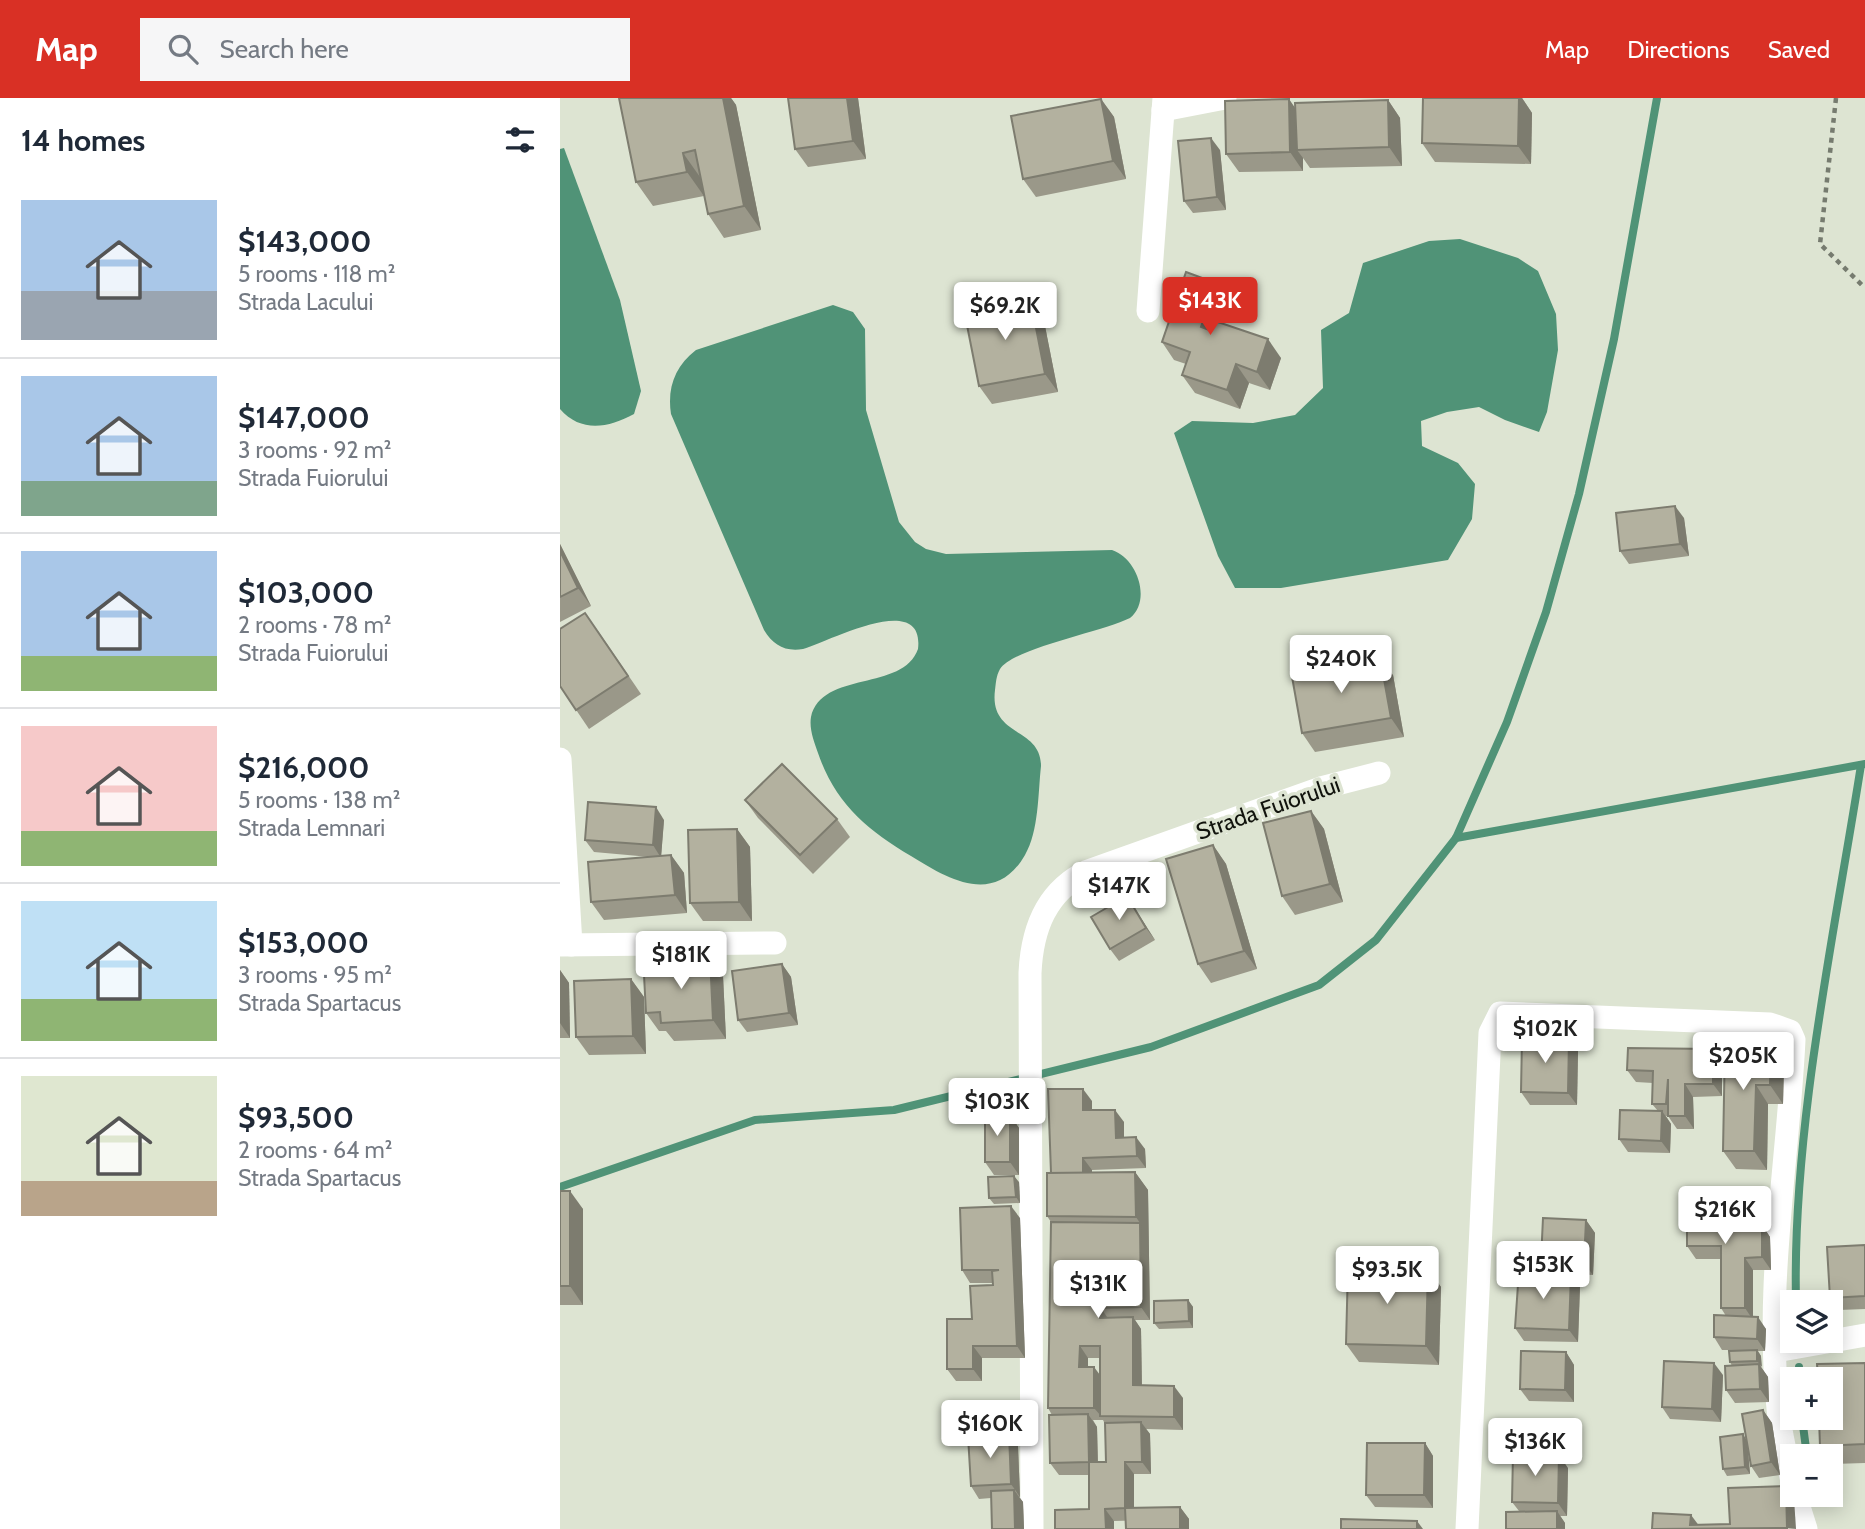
<!DOCTYPE html>
<html lang="en">
<head>
<meta charset="utf-8">
<style>
  :root { --surface:#fff; --page:#f6f6f7; --text:#1f2937; --muted:#747a83; --line:#e0e1e3; --accent:#d93025 }
  body { margin:0; font-family:Cabin,sans-serif; background:var(--page); color:var(--text); height:100vh; display:flex; flex-direction:column; font-size:26px; white-space:nowrap }
  * { box-sizing:border-box; margin:0 }
  p { font-size:23px; color:var(--muted) }
  .icon { flex:none; width:38px; height:38px; fill:none; stroke:currentColor; stroke-width:2; stroke-linecap:round; stroke-linejoin:round }
  .map { position:relative; flex:1; overflow:hidden }
  .side { display:flex; flex-direction:column; background:var(--surface); width:560px }
  .side>* { flex:none }
  .fabs { position:absolute; left:1220px; top:1192px; display:grid; gap:14px }
  .fabs a { display:grid; place-items:center; width:63px; height:63px; border-radius:0px; background:var(--surface); box-shadow:0 4px 18px #0003; font-size:35px }
  .price { position:absolute; translate:-50% -60px; padding:0 16px; border-radius:7px; background:#fff; color:#222; font-size:23px; line-height:46px; filter:drop-shadow(0 2px 4px #0008) }
  .price::after { content:''; position:absolute; left:50%; top:42px; width:21px; height:16px; margin-left:-10px; background:inherit; clip-path:polygon(0 0,100% 0,50% 100%) }
  .price.selected { background:var(--accent); color:#fff }
  ul { padding:0; list-style:none }
  li { display:flex; align-items:center; gap:21px; height:175px; padding:0 21px }
  li+li { border-top:2px solid var(--line) }
  li span { display:grid; place-items:center; flex:none; width:196px; height:140px; border-radius:0px; color:#555 }
  li>.icon { margin-inline-start:auto }
  span .icon { width:84px; height:84px; fill:#fffc; stroke-width:1 }
  li b { font-size:30px }
  h2 { display:flex; justify-content:space-between; align-items:center; height:84px; padding:0 21px; font-size:30px }
  header { display:flex; align-items:center; gap:42px; box-sizing:border-box; height:98px; padding:0 35px; background:var(--accent); color:#fff }
  header strong { font-size:33px }
  nav { display:flex; gap:38px; margin-inline-start:auto; font-size:24px }
  .search { width:490px; height:63px; background:var(--page); display:flex; align-items:center; gap:18px; box-sizing:border-box; padding:0 24px; border-radius:0px; color:var(--muted); font-size:26px }
  main { display:flex; flex:1; min-height:0 }
  .map>svg:first-child { display:block }
</style>
</head>
<body>
<header>
<strong>Map</strong>
<div class="search"><svg class="icon" aria-label="search" viewBox="0 0 24 24"><circle cx="10" cy="10" r="6"/><path d="M15 15l6 6"/></svg>Search here</div>
<nav><a>Map</a><a>Directions</a><a>Saved</a></nav>
</header>
<main>
<section class="side">
<h2>14 homes<svg class="icon" aria-label="filters" viewBox="0 0 24 24"><path d="M4 7h16M4 17h16"/><circle cx="9" cy="7" r="2"/><circle cx="15" cy="17" r="2"/></svg></h2>
<ul>
<li><span style="background:linear-gradient(#a9c7e8 65%,#9aa5b1 0)"><svg class="icon" aria-label="home" viewBox="0 0 24 24"><path d="M3 11l9-7 9 7M6 9v11h12V9"/></svg></span><div><b>$143,000</b><p>5 rooms · 118 m²</p><p>Strada Lacului</p></div></li>
<li><span style="background:linear-gradient(#a9c7e8 75%,#7fa58c 0)"><svg class="icon" aria-label="home" viewBox="0 0 24 24"><path d="M3 11l9-7 9 7M6 9v11h12V9"/></svg></span><div><b>$147,000</b><p>3 rooms · 92 m²</p><p>Strada Fuiorului</p></div></li>
<li><span style="background:linear-gradient(#a9c7e8 75%,#8fb573 0)"><svg class="icon" aria-label="home" viewBox="0 0 24 24"><path d="M3 11l9-7 9 7M6 9v11h12V9"/></svg></span><div><b>$103,000</b><p>2 rooms · 78 m²</p><p>Strada Fuiorului</p></div></li>
<li><span style="background:linear-gradient(#f6c9c9 75%,#8fb573 0)"><svg class="icon" aria-label="home" viewBox="0 0 24 24"><path d="M3 11l9-7 9 7M6 9v11h12V9"/></svg></span><div><b>$216,000</b><p>5 rooms · 138 m²</p><p>Strada Lemnari</p></div></li>
<li><span style="background:linear-gradient(#bfe0f5 70%,#8fb573 0)"><svg class="icon" aria-label="home" viewBox="0 0 24 24"><path d="M3 11l9-7 9 7M6 9v11h12V9"/></svg></span><div><b>$153,000</b><p>3 rooms · 95 m²</p><p>Strada Spartacus</p></div></li>
<li><span style="background:linear-gradient(#dfe7d0 75%,#b9a48a 0)"><svg class="icon" aria-label="home" viewBox="0 0 24 24"><path d="M3 11l9-7 9 7M6 9v11h12V9"/></svg></span><div><b>$93,500</b><p>2 rooms · 64 m²</p><p>Strada Spartacus</p></div></li>
</ul>
</section>
<div class="map">
<svg width="1305" height="1431" viewBox="0 0 1305 1431">
  <rect width="100%" height="100%" fill="#dde4d2"/>
  <g fill="#509377">
    <path d="M4,50L60,202L81,293L74,316C48,330 21,335 0,311V51Z"/>
    <path d="M900,141L958,160L978,173L996,216L998,252L987,314L979,334L945,322L919,309L887,314L861,323L862,348L898,365L915,386L912,421L888,462L721,490H675L658,458L614,335L632,323L693,325L735,317L763,290L761,232L789,215L803,165L869,143Z"/>
    <path d="M273,207L293,214L305,231L306,312L339,424L355,444L366,451L386,456L552,452C577,460 592,502 570,520C542,534 454,550 440,571C436,578 436,585 435,592C429,640 481,628 481,668C478,695 479,733 465,757C435,809 388,781 351,758C307,732 275,705 258,655C254,643 249,631 251,619C262,572 343,594 358,551C365,491 268,544 243,551C225,554 213,547 204,532L111,316C107,290 115,268 136,252Z"/>
  </g>
  <g fill="none" stroke-linecap="round" stroke-linejoin="round">
    <g stroke="#509377" stroke-width="8">
      <path d="M896,740L1305,666"/>
      <path d="M0,1089L195,1022L334,1012L591,949L759,887L816,842L896,740L947,624L986,514L1019,396L1054,241L1097,0"/>
      <path d="M1236,1204C1232,1030 1274,839 1301,667"/>
      <path d="M1239,1269V1281"/>
      <path d="M1242,1320L1247,1358"/>
    </g>
    <path stroke="#767b6f" stroke-width="4.5" stroke-dasharray="5 5" stroke-linecap="butt" d="M1276,0L1260,146L1305,190"/>
    <g stroke="#fff" stroke-width="23">
      <path d="M603,12L665,0"/>
      <path d="M588,213L604,0"/>
      <path d="M0,661L11,847"/>
      <path d="M0,847L215,845"/>
      <path d="M1215,1253L1305,1237"/>
      <path d="M1235,1396L1246,1431"/>
      <path d="M472,1431L470,875C472,831 486,793 528,773L761,690L819,675"/>
      <path d="M907,1431L930,935L940,915L1210,926L1230,933L1234,942C1228,1064 1205,1188 1218,1310C1220,1335 1227,1360 1232,1384"/>
    </g>
  </g>
  <g fill="#9a9889" fill-rule="evenodd">
    <path d="M59,0H171L176,7L201,132L164,140L148,116L144,98L93,108L76,84Z"/>
    <path d="M228,0H298L306,61L248,69L235,51Z"/>
    <path d="M863,0H962L972,15L971,66L875,64L862,45Z"/>
    <path d="M541,1L554,19L566,81L476,99L463,81Z"/>
    <path d="M828,2L840,20L842,68L750,70L743,60V73L679,74L666,56L735,11Z"/>
    <path d="M660,52L666,112L633,115L624,103Z"/>
    <path d="M669,203L661,226L721,260L710,292L689,285L680,311L635,295L622,277L626,266L614,262L602,244Z"/>
    <path d="M483,218L498,294L432,306L419,288Z"/>
    <path d="M1124,420L1129,458L1069,466L1060,453Z"/>
    <path d="M0,446L31,508L0,524Z"/>
    <path d="M38,533L81,596L29,631L0,588Z"/>
    <path d="M833,577L844,639L755,654L742,635Z"/>
    <path d="M185,702L277,721L290,739L253,776L198,720Z"/>
    <path d="M751,713L764,731L783,804L735,817L722,798Z"/>
    <path d="M104,722L101,758L111,757L124,775L127,815L44,822L31,804L90,759L34,754L25,742Z"/>
    <path d="M177,731L190,749L192,823H143L130,805Z"/>
    <path d="M653,747L666,766L697,871L651,885L638,866Z"/>
    <path d="M575,811L595,842L559,863L550,851Z"/>
    <path d="M150,859L163,878L166,941L114,943L106,933H99L86,915Z"/>
    <path d="M222,866L231,879L238,927L187,934L178,922Z"/>
    <path d="M0,872L9,885L10,940H0Z"/>
    <path d="M71,881L84,899L86,956L29,957L16,939Z"/>
    <path d="M1009,941L1018,953L1017,1007H970L961,994Z"/>
    <path d="M1165,946L1224,965L1223,1006H1208L1207,1072L1176,1071L1163,1053Z"/>
    <path d="M1162,963V998L1133,999L1134,1031H1117L1108,1018H1106L1111,1026L1110,1055L1068,1054L1059,1041L1098,1013L1092,1006L1093,985L1076,984L1067,972Z"/>
    <path d="M532,1003V1012L564,1024V1039L585,1051L586,1070L532,1072V1074H575L588,1092L590,1222H575L581,1231L582,1287L623,1300V1332L586,1331L590,1336L591,1376H574V1410L620,1409L629,1421L554,1423L529,1411V1377H499L490,1365L492,1317L488,1310L491,1124L487,1118L491,1075ZM528,1260H540V1278L528,1269ZM533,1322H543L545,1326L546,1364H538L537,1329Z"/>
    <path d="M450,1017L459,1030V1077H434L425,1064Z"/>
    <path d="M459,1084L460,1105L434,1106L429,1100Z"/>
    <path d="M0,1093L23,1111V1207H0Z"/>
    <path d="M1163,1102L1171,1114V1126L1202,1127L1210,1139L1211,1172H1193V1219L1206,1231L1205,1253H1198L1201,1258V1269L1208,1279L1209,1304L1175,1305L1166,1292L1172,1268L1170,1264L1179,1252H1162L1154,1239L1166,1218L1161,1210V1161H1136L1127,1148Z"/>
    <path d="M460,1120L465,1260H422V1283H396L387,1271L412,1221L433,1187V1185H410L402,1172Z"/>
    <path d="M1026,1122L1035,1135L1033,1177L1012,1176L1020,1188L1018,1244L964,1243L955,1230L989,1174L981,1162Z"/>
    <path d="M1305,1147V1211L1279,1212L1270,1200Z"/>
    <path d="M868,1171L881,1189L879,1267L799,1264L786,1246Z"/>
    <path d="M628,1202L633,1209V1230L599,1231L594,1225Z"/>
    <path d="M1006,1254L1014,1267V1304L969,1303L960,1291Z"/>
    <path d="M1305,1265V1365L1273,1366L1270,1363V1358H1267L1260,1348Z"/>
    <path d="M1163,1277L1161,1324L1110,1321L1102,1309Z"/>
    <path d="M1203,1312L1212,1325L1220,1377L1199,1380L1191,1368L1188,1350L1190,1376L1167,1378L1163,1371L1183,1336L1186,1342Z"/>
    <path d="M865,1345L873,1358V1410L815,1409L806,1397Z"/>
    <path d="M458,1348L460,1399H459L463,1404L464,1431H432L431,1400L419,1401L411,1388Z"/>
    <path d="M1008,1370L1007,1418H1000L1005,1425L959,1413L952,1404Z"/>
  </g>
  <g fill="#7d7c6f">
    <path d="M163,0H171L176,7L201,132L184,108Z"/>
    <path d="M287,0H298L306,61L293,43Z"/>
    <path d="M959,0H962L972,15L971,66L958,48Z"/>
    <path d="M541,1L554,19L566,81L553,63Z"/>
    <path d="M729,1L742,20L737,52L743,60V73L730,54Z"/>
    <path d="M828,2L840,20L842,68L829,49Z"/>
    <path d="M651,40L660,52L666,112L657,99Z"/>
    <path d="M123,55L140,79L144,98L127,74Z"/>
    <path d="M656,185L669,203L654,247L641,229Z"/>
    <path d="M470,199L483,218L498,294L485,276Z"/>
    <path d="M708,241L721,260L710,292L697,274Z"/>
    <path d="M676,266L689,285L680,311L667,292Z"/>
    <path d="M1115,408L1124,420L1129,458L1120,446Z"/>
    <path d="M0,446L31,508L18,490L0,453Z"/>
    <path d="M820,559L833,577L844,639L831,620Z"/>
    <path d="M96,709L104,722L101,760L93,747Z"/>
    <path d="M751,713L764,731L783,804L770,786Z"/>
    <path d="M177,731L190,749L192,823L179,804Z"/>
    <path d="M653,747L666,766L697,871L684,853Z"/>
    <path d="M111,757L124,775L127,815L115,797Z"/>
    <path d="M567,798L575,811L595,842L586,830Z"/>
    <path d="M150,859L163,878L166,941L153,922Z"/>
    <path d="M222,866L231,879L238,927L229,915Z"/>
    <path d="M0,872L9,885L10,940L0,925Z"/>
    <path d="M71,881L84,899L86,956L73,938Z"/>
    <path d="M1009,941L1018,953L1017,1007L1008,995Z"/>
    <path d="M1211,946L1224,965L1223,1006L1210,987Z"/>
    <path d="M1153,951L1162,963V998L1153,986Z"/>
    <path d="M1125,986L1133,999L1134,1031L1125,1018Z"/>
    <path d="M1196,987L1208,1006L1207,1072L1194,1053Z"/>
    <path d="M523,991L532,1003V1025L523,1012Z"/>
    <path d="M555,1012L564,1024V1052L556,1040Z"/>
    <path d="M1102,1013L1111,1026L1110,1055L1101,1043Z"/>
    <path d="M450,1017L459,1030V1077L450,1064Z"/>
    <path d="M576,1039L585,1051L586,1070L577,1058Z"/>
    <path d="M523,1060L532,1072V1093L524,1080Z"/>
    <path d="M575,1074L588,1092L590,1222L581,1209L580,1125L576,1119Z"/>
    <path d="M454,1078L459,1084L460,1105L456,1099Z"/>
    <path d="M10,1093L23,1111V1207L10,1188Z"/>
    <path d="M1163,1102L1171,1114L1170,1139L1162,1126Z"/>
    <path d="M451,1108L460,1120L465,1260L457,1248Z"/>
    <path d="M1026,1122L1035,1135L1033,1177L1024,1165Z"/>
    <path d="M1202,1127L1210,1139L1211,1172L1202,1159Z"/>
    <path d="M1185,1160L1193,1172V1222L1185,1210Z"/>
    <path d="M868,1171L881,1189L879,1267L866,1248Z"/>
    <path d="M1011,1176L1020,1188L1018,1244L1009,1232Z"/>
    <path d="M628,1202L633,1209V1230L629,1223Z"/>
    <path d="M541,1210L549,1222L540,1220Z"/>
    <path d="M573,1219L581,1231L582,1300L573,1287Z"/>
    <path d="M1198,1219L1206,1231L1205,1253L1197,1241Z"/>
    <path d="M413,1248L422,1260V1283L413,1271Z"/>
    <path d="M520,1248L528,1260V1281L519,1269Z"/>
    <path d="M1197,1252L1201,1258L1202,1269L1197,1263Z"/>
    <path d="M1006,1254L1014,1267V1304L1005,1292Z"/>
    <path d="M1154,1265L1163,1277L1161,1324L1152,1311Z"/>
    <path d="M1199,1266L1208,1279L1209,1304L1200,1291Z"/>
    <path d="M534,1269L543,1281L541,1318L534,1310Z"/>
    <path d="M614,1288L623,1300V1332L614,1319Z"/>
    <path d="M1203,1312L1212,1325L1220,1377L1211,1364Z"/>
    <path d="M528,1316L537,1329L538,1376L529,1364Z"/>
    <path d="M581,1324L590,1336L591,1376L582,1364Z"/>
    <path d="M449,1335L458,1348L460,1399L451,1386Z"/>
    <path d="M1183,1336L1187,1343L1190,1376L1185,1369Z"/>
    <path d="M865,1345L873,1358V1410L864,1397Z"/>
    <path d="M999,1357L1008,1370L1007,1418L998,1405Z"/>
    <path d="M565,1364L574,1376V1423L565,1410Z"/>
    <path d="M1226,1388L1234,1400L1236,1431L1227,1430Z"/>
    <path d="M454,1392L463,1404L464,1431H455Z"/>
    <path d="M620,1409L629,1421V1431H620Z"/>
    <path d="M545,1411L554,1423V1431H546Z"/>
    <path d="M997,1413L1005,1425V1431H997Z"/>
    <path d="M1131,1417L1140,1429L1130,1427Z"/>
    <path d="M857,1423L863,1431H857Z"/>
  </g>
  <g fill="#b3b19f" stroke="#7d7c6f" stroke-width="2">
    <path d="M59,0H163L184,108L148,116L135,52L123,55L127,74L76,84Z"/>
    <path d="M228,0H287L293,43L235,51Z"/>
    <path d="M863,0H959L958,48L862,45Z"/>
    <path d="M541,1L553,63L463,81L451,18Z"/>
    <path d="M729,1L730,54L666,56L665,3Z"/>
    <path d="M828,2L829,49L737,52L735,5Z"/>
    <path d="M651,40L657,99L624,103L618,43Z"/>
    <path d="M626,174L656,185L641,229L649,232L652,222L708,241L697,274L676,266L667,292L622,277L630,254L602,244Z"/>
    <path d="M470,199L485,276L419,288L404,212Z"/>
    <path d="M1115,408L1120,446L1060,453L1056,415Z"/>
    <path d="M0,453L18,490L0,499Z"/>
    <path d="M25,515L68,578L16,612L0,588V531Z"/>
    <path d="M820,559L831,620L742,635L731,573Z"/>
    <path d="M222,666L277,721L240,757L185,702Z"/>
    <path d="M28,704L96,709L93,747L25,742Z"/>
    <path d="M751,713L770,786L722,798L703,725Z"/>
    <path d="M177,731L179,804L130,805L128,732Z"/>
    <path d="M653,747L684,853L638,866L606,761Z"/>
    <path d="M111,757L115,797L31,804L28,764Z"/>
    <path d="M567,798L586,830L550,851L531,819Z"/>
    <path d="M150,859L153,922L101,925L100,914L86,915L84,877L97,876L96,863Z"/>
    <path d="M222,866L229,915L178,922L172,873Z"/>
    <path d="M71,881L73,938L16,939L14,883Z"/>
    <path d="M962,940L1009,941L1008,995L961,994Z"/>
    <path d="M1165,946H1211L1210,987H1196L1194,1053H1163Z"/>
    <path d="M1068,950L1153,951V986H1125V1018H1108V981L1106,1006H1092L1093,973L1067,972Z"/>
    <path d="M488,991H523V1012H555L556,1040L576,1039L577,1058L523,1060V1075H491Z"/>
    <path d="M1060,1012L1102,1013L1101,1043L1059,1041Z"/>
    <rect x="425" y="1017" width="25" height="47"/>
    <path d="M575,1074L576,1119L487,1118V1075Z"/>
    <path d="M454,1078L456,1099L429,1100L428,1079Z"/>
    <rect x="0" y="1093" width="10" height="95"/>
    <path d="M1127,1102H1163L1162,1126L1202,1127V1159L1185,1160V1210H1161V1148H1127Z"/>
    <path d="M451,1108L457,1248H413V1271H387V1221H412L410,1188L433,1187L432,1173L439,1172H402L400,1110Z"/>
    <path d="M983,1120L1026,1122L1024,1165L981,1162Z"/>
    <path d="M491,1124L580,1125L581,1209L541,1210L540,1220L573,1219V1287L614,1288V1319L540,1318V1248H520L519,1269H534V1310H488Z"/>
    <path d="M1305,1147V1198L1270,1200L1267,1149Z"/>
    <path d="M788,1169L868,1171L866,1248L786,1246Z"/>
    <path d="M959,1172L1011,1176L1009,1232L955,1230Z"/>
    <path d="M628,1202L629,1223L594,1225V1203Z"/>
    <path d="M1154,1217L1198,1219L1197,1241L1154,1239Z"/>
    <path d="M1197,1252V1263L1170,1264L1169,1253Z"/>
    <path d="M961,1253L1006,1254L1005,1292L960,1291Z"/>
    <path d="M1104,1263L1154,1265L1152,1311L1102,1309Z"/>
    <path d="M1305,1265V1346L1260,1348L1259,1320H1270V1281H1258L1257,1266Z"/>
    <path d="M1199,1266L1200,1291L1166,1292L1165,1268Z"/>
    <path d="M1203,1312L1211,1364L1191,1368L1182,1316Z"/>
    <path d="M528,1316L529,1364L490,1365L489,1317Z"/>
    <path d="M581,1324L582,1364H565V1410L545,1411L546,1431H495V1412L529,1411V1364H546L545,1325Z"/>
    <path d="M449,1335L451,1386L411,1388L408,1338Z"/>
    <path d="M1183,1336L1185,1369L1163,1371L1160,1339Z"/>
    <path d="M807,1345H865L864,1397H806Z"/>
    <path d="M953,1356L999,1357L998,1405L952,1404Z"/>
    <path d="M1226,1388L1227,1430L1092,1431L1093,1415L1131,1417L1130,1427L1170,1426L1168,1390Z"/>
    <path d="M454,1392L455,1431H432L431,1393Z"/>
    <path d="M620,1409V1431H566L565,1410Z"/>
    <path d="M997,1413V1431H946V1414Z"/>
    <path d="M781,1421L857,1423V1431H781Z"/>
  </g>
  <g text-anchor="middle" dominant-baseline="central" stroke-width="7" stroke-linejoin="round" paint-order="stroke">
    <g font-size="23" fill="#11130d" stroke="#dde4d2">
      <text transform="translate(708 710) rotate(-19)">Strada Fuiorului</text>
    </g>
  </g>
</svg>
<div class="fabs">
<a><svg class="icon" aria-label="layers" viewBox="0 0 24 24"><path d="M12 4l9 5-9 5-9-5zM3 14l9 5 9-5"/></svg></a>
<a>+</a>
<a>−</a>
</div>
<b class="price selected" style="left:650px;top:239px">$143K</b>
<b class="price" style="left:445px;top:244px">$69.2K</b>
<b class="price" style="left:781px;top:597px">$240K</b>
<b class="price" style="left:559px;top:824px">$147K</b>
<b class="price" style="left:121px;top:893px">$181K</b>
<b class="price" style="left:985px;top:967px">$102K</b>
<b class="price" style="left:1183px;top:994px">$205K</b>
<b class="price" style="left:437px;top:1040px">$103K</b>
<b class="price" style="left:1165px;top:1148px">$216K</b>
<b class="price" style="left:983px;top:1203px">$153K</b>
<b class="price" style="left:827px;top:1208px">$93.5K</b>
<b class="price" style="left:538px;top:1222px">$131K</b>
<b class="price" style="left:430px;top:1362px">$160K</b>
<b class="price" style="left:975px;top:1380px">$136K</b>
</div>
</main>
</body>
</html>
